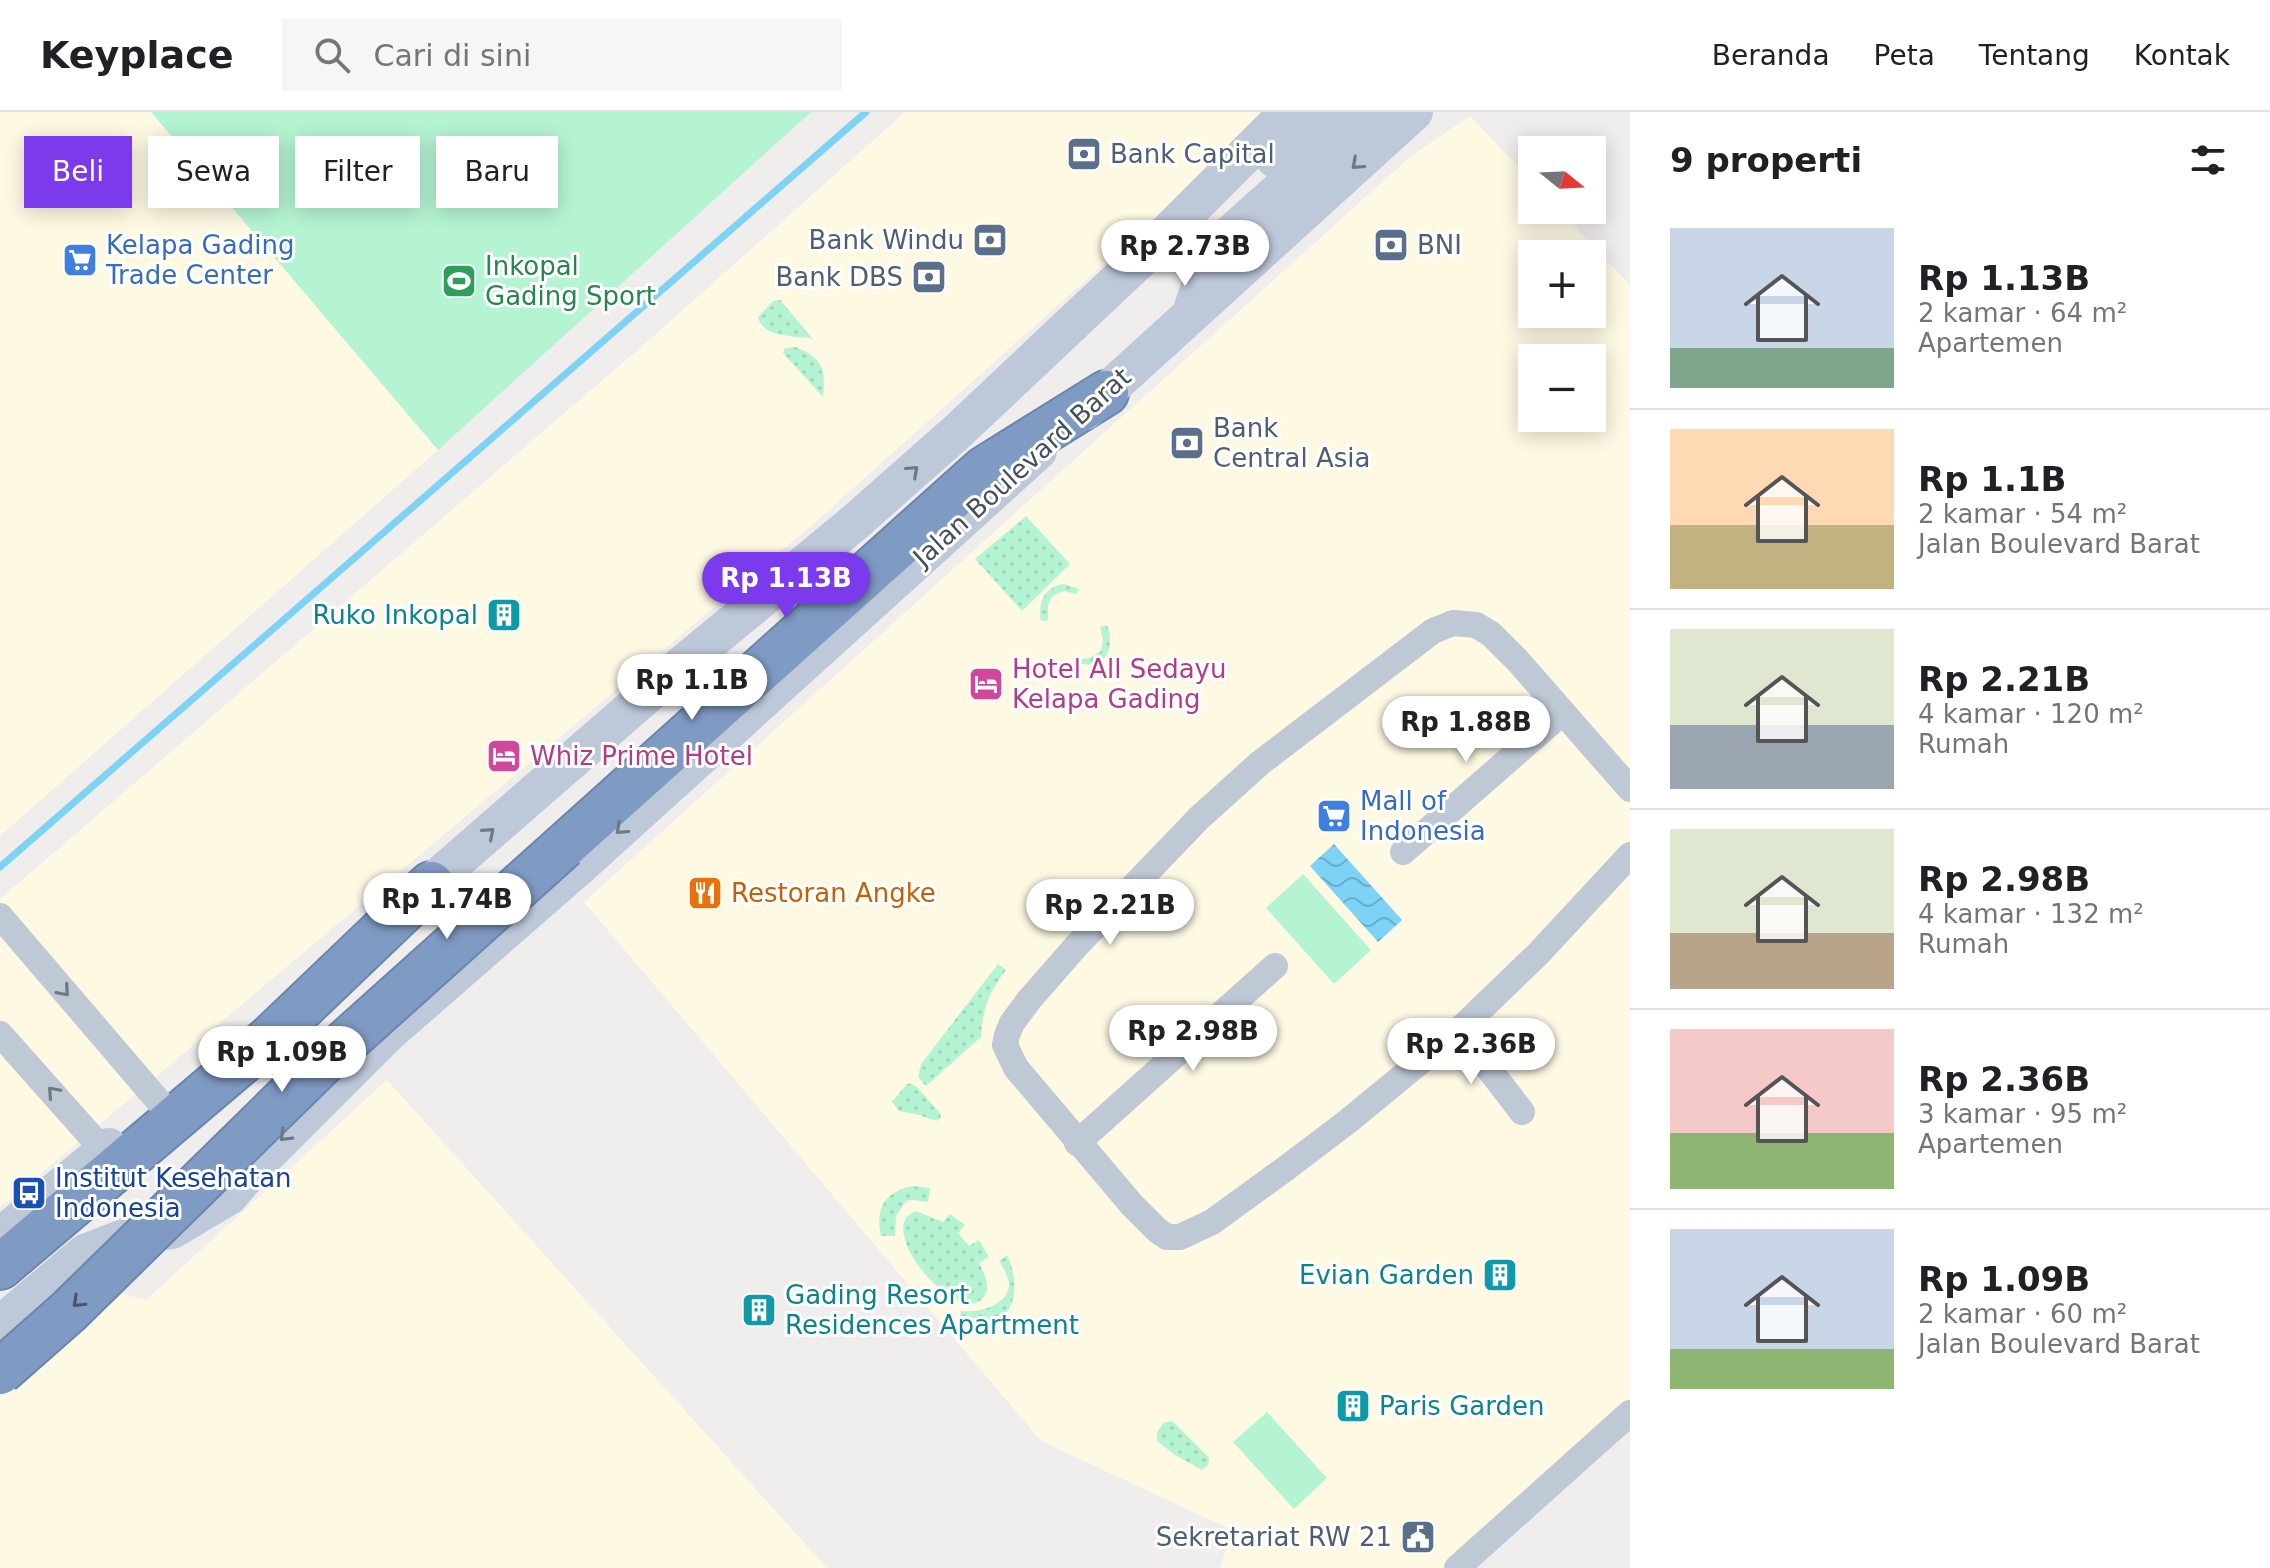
<!DOCTYPE html>
<html lang="id">
<head>
<meta charset="utf-8">
<style>
  :root { --surface:#fff; --page:#f6f6f6; --text:#202124; --muted:#757577; --line:#e0e0e0; --accent:#7c3aed }
  body { margin:0; font-family:"DejaVu Sans",sans-serif; background:var(--page); color:var(--text); height:100vh; display:flex; flex-direction:column; font-size:30px; white-space:nowrap }
  * { box-sizing:border-box; margin:0 }
  p { font-size:26px; color:var(--muted) }
  .icon { flex:none; width:44px; height:44px; fill:none; stroke:currentColor; stroke-width:2; stroke-linecap:round; stroke-linejoin:round }
  .map { position:relative; flex:1; overflow:hidden }
  .side { display:flex; flex-direction:column; background:var(--surface); width:640px }
  .side>* { flex:none }
  .guide { position:absolute; left:24px; top:24px; width:760px; height:72px; display:flex; gap:16px }
  .needle { width:52px; rotate:108deg }
  .controls { position:absolute; left:1518px; top:24px; display:grid; gap:16px }
  .controls a { display:grid; place-items:center; width:88px; height:88px; border-radius:0px; background:var(--surface); box-shadow:0 4px 20px #0003; font-size:40px }
  .price { position:absolute; translate:-50% -68px; padding:0 18px; border-radius:28px; background:#fff; color:#222; font-size:26px; line-height:52px; filter:drop-shadow(0 2px 4px #0008) }
  .price::after { content:''; position:absolute; left:50%; top:48px; width:24px; height:18px; margin-left:-12px; background:inherit; clip-path:polygon(0 0,100% 0,50% 100%) }
  .price.selected { background:var(--accent); color:#fff }
  ul { padding:0; list-style:none }
  li { display:flex; align-items:center; gap:24px; height:200px; padding:0 40px }
  li+li { border-top:2px solid var(--line) }
  li span { display:grid; place-items:center; flex:none; width:224px; height:160px; border-radius:0px; color:#555 }
  li>.icon { margin-inline-start:auto }
  span .icon { width:96px; height:96px; fill:#fffc; stroke-width:1 }
  li b { font-size:34px }
  h2 { display:flex; justify-content:space-between; align-items:center; height:96px; padding:0 40px; font-size:34px }
  .tag { padding:0 28px; border-radius:0px; background:var(--surface); box-shadow:0 4px 20px #0003; font-size:28px; line-height:72px }
  .tag.selected { background:var(--accent); color:#fff }
  header { display:flex; align-items:center; gap:48px; box-sizing:border-box; height:112px; padding:0 40px; background:var(--surface); border-bottom:2px solid var(--line) }
  header strong { font-size:38px }
  nav { display:flex; gap:44px; margin-inline-start:auto; font-size:28px }
  .search { width:560px; height:72px; background:var(--page); display:flex; align-items:center; gap:20px; box-sizing:border-box; padding:0 28px; border-radius:0px; color:var(--muted); font-size:30px }
  main { display:flex; flex:1; min-height:0 }
  .map>svg:first-child { display:block }
</style>
</head>
<body>
<header>
<strong>Keyplace</strong>
<div class="search"><svg class="icon" aria-label="search" viewBox="0 0 24 24"><circle cx="10" cy="10" r="6"/><path d="M15 15l6 6"/></svg>Cari di sini</div>
<nav><a>Beranda</a><a>Peta</a><a>Tentang</a><a>Kontak</a></nav>
</header>
<main>
<div class="map">
<svg width="1630" height="1456" viewBox="0 0 1630 1456">
  <defs>
    <pattern id="grass-dots" width="8" height="8" patternUnits="userSpaceOnUse" patternTransform="scale(2)"><rect width="8" height="8" fill="#b5f4d3"/><path d="M2 2h.1M6 6h.1" fill="none" stroke="#9dd3b8" stroke-width="1.8" stroke-linecap="round"/></pattern>
    <pattern id="water-waves" width="16" height="10" patternUnits="userSpaceOnUse" patternTransform="scale(2)"><rect width="16" height="10" fill="#7dd2f6"/><path d="M0 5q4-4 8 0t8 0" fill="none" stroke="#68adca"/></pattern>
  </defs>
  <rect width="100%" height="100%" fill="#f0eded"/>
  <g fill="#fef9e3" fill-rule="evenodd">
    <path d="M0,0H151L438,338L0,724Z"/>
    <path d="M905,0H1274L812,413L0,1096V787L648,229Z"/>
    <path d="M1470,4L1532,69V98H1559L1630,173V1302L1457,1456H1220L1232,1418L1041,1329L584,790L1411,44ZM1532,142H1592V202H1532ZM1532,246H1592V306H1532Z"/>
    <path d="M387,968L827,1456H0V1285L119,1181L146,1188Z"/>
  </g>
  <g fill="url(#grass-dots)">
    <path d="M781,188V189L813,227C795,223 763,227 758,205L773,189Z"/>
    <path d="M795,235C822,245 826,257 823,285L783,241L785,236Z"/>
    <path d="M1026,404L1070,452L1022,499L975,447Z"/>
    <path d="M1064,472L1079,477L1076,482L1064,479L1052,484L1048,494V508L1041,509C1038,490 1044,475 1064,472Z"/>
    <path d="M1107,513C1116,538 1105,558 1076,551L1078,547L1090,546L1101,539L1103,528L1100,515Z"/>
    <path d="M998,852L1006,858C988,882 983,895 981,925L926,974L918,965L921,952Z"/>
    <path d="M910,971L917,975L940,1001L941,1006L937,1009L919,1003L899,999L892,990L906,973Z"/>
    <path d="M913,1074L930,1076L928,1090L913,1088L906,1089L896,1104L895,1124H881C875,1096 885,1079 913,1074Z"/>
    <path d="M916,1099L943,1110L950,1102L965,1113L958,1121L969,1134L979,1128L989,1145L979,1151C984,1161 992,1176 983,1186C957,1216 871,1114 916,1099Z"/>
    <path d="M1007,1143C1026,1184 1008,1225 959,1211L961,1199C977,1201 1008,1194 1009,1173C1009,1165 1003,1156 999,1149Z"/>
    <path d="M1172,1309L1209,1346L1208,1353L1202,1358L1175,1343L1157,1329V1321L1163,1311Z"/>
  </g>
  <g fill="#b5f4d3">
    <path d="M151,0H811L438,338Z"/>
    <path d="M1303,762L1371,838L1334,872L1266,796Z"/>
    <path d="M1267,1300L1327,1366L1294,1397L1233,1330Z"/>
  </g>
  <path fill="url(#water-waves)" d="M1334,732L1402,808L1378,830L1310,754Z"/>
  <g fill="none" stroke-linecap="round" stroke-linejoin="round">
    <path stroke="#7dd2f6" stroke-width="7" d="M0,755L866,0"/>
    <g stroke="#6a85ae" stroke-width="48">
      <g id="motorway">
        <path d="M564,734L984,357L1106,281"/>
        <path d="M0,1155L271,925L431,772"/>
      </g>
    </g>
    <g stroke="#bfc8d5" stroke-width="26">
      <path d="M1630,677L1518,549L1491,522L1476,513L1453,511L1433,519L1260,651L1199,706L1078,832L1029,888L1012,911L1007,923L1005,933L1016,956L1132,1093L1157,1118L1167,1125H1180L1212,1110L1285,1057L1347,1010L1459,918L1537,843L1630,743"/>
      <path d="M1403,740L1562,601"/>
      <path d="M0,804L161,992"/>
      <path d="M1459,918L1522,1000"/>
      <path d="M0,922L104,1039"/>
      <path d="M1077,1031L1275,854"/>
      <path d="M1457,1456L1630,1301"/>
    </g>
    <g stroke="#bdc8d9" stroke-width="38">
      <path d="M1275,47L1327,0"/>
      <path d="M1191,201L1212,140L1216,135L1367,0"/>
      <path d="M1085,299L1414,0"/>
      <path d="M408,791L678,556L854,411L957,320L1146,142L1288,0"/>
      <path d="M0,1125L109,1035"/>
      <path d="M0,1213L85,1141L129,1124L172,1118L229,1084L254,1055L386,923L582,752L1038,339"/>
    </g>
    <use href="#motorway" stroke="#7f9ac3" stroke-width="44"/>
    <g stroke="#6a85ae" stroke-width="48" stroke-linecap="butt">
      <path id="motorway-bridge" d="M0,1260L68,1200L319,954L564,734"/>
    </g>
    <use href="#motorway-bridge" stroke="#7f9ac3" stroke-width="44"/>
  </g>
  <defs><path id="oneway-chevron" d="M-2-3.5L2.5 0L-2 3.5" fill="none" stroke-width="1.6" stroke-linecap="round" stroke-linejoin="round" transform="scale(2)"/></defs>
  <g stroke="#6e7988">
    <use href="#oneway-chevron" transform="translate(1357 52) rotate(138)"/>
    <use href="#oneway-chevron" transform="translate(913 359) rotate(-42)"/>
    <use href="#oneway-chevron" transform="translate(621 717) rotate(138)"/>
    <use href="#oneway-chevron" transform="translate(489 721) rotate(-41)"/>
    <use href="#oneway-chevron" transform="translate(285 1024) rotate(135)"/>
  </g>
  <g stroke="#6e7987">
    <use href="#oneway-chevron" transform="translate(64 879) rotate(49)"/>
    <use href="#oneway-chevron" transform="translate(53 980) rotate(-132)"/>
  </g>
  <use stroke="#495667" href="#oneway-chevron" transform="translate(78 1190) rotate(136)"/>
  <defs>
    <g id="bank-square" transform="scale(1.8)"><rect x="-9" y="-9" width="18" height="18" rx="4" fill="#5c6f8a" stroke="#fff"/><path d="M-6-4H6V4H-6ZM0-2.3a2.3 2.3 0 1 0 0 4.6a2.3 2.3 0 1 0 0-4.6Z" fill="#fff"/></g>
    <g id="supermarket-square" transform="scale(1.8)"><rect x="-9" y="-9" width="18" height="18" rx="4" fill="#3f7fe0" stroke="#fff"/><path d="M-6-5.5h2.5l.6 2H6L4.5 2H-2.5L-4.4-4H-6ZM-1.5 3.2a1.3 1.3 0 1 0 .1 0ZM3 3.2a1.3 1.3 0 1 0 .1 0Z" fill="#fff"/></g>
    <g id="stadium-square" transform="scale(1.8)"><rect x="-9" y="-9" width="18" height="18" rx="4" fill="#2e9e5b" stroke="#fff"/><path d="M0-5a6.5 5 0 1 0 0 10a6.5 5 0 1 0 0-10ZM-3.5-1.8h7v3.6h-7Z" fill="#fff"/></g>
    <g id="building-square" transform="scale(1.8)"><rect x="-9" y="-9" width="18" height="18" rx="4" fill="#0f9aa8" stroke="#fff"/><path d="M-4-6H4V6H1V3H-1V6H-4ZM-2.5-4.3h1.7v1.8h-1.7ZM.8-4.3h1.7v1.8H.8ZM-2.5-1h1.7V.8h-1.7ZM.8-1h1.7V.8H.8Z" fill="#fff"/></g>
    <g id="hotel-square" transform="scale(1.8)"><rect x="-9" y="-9" width="18" height="18" rx="4" fill="#d1479c" stroke="#fff"/><path d="M-6-4.5h1.5V1H6V5H4.5V3h-9V5H-6ZM-4 0a1.8 1.8 0 1 1 3.6 0ZM.5 0V-2.5h3Q6-2.5 6 0Z" fill="#fff"/></g>
    <g id="restaurant-square" transform="scale(1.8)"><rect x="-9" y="-9" width="18" height="18" rx="4" fill="#e8710a" stroke="#fff"/><path d="M-5-6h1v4h1v-4h1v4h1v-4h1v5L-1.5 .5V6h-2V.5L-5-1ZM5-6V6H3V1.5H1.5Q1.5-4 5-6Z" fill="#fff"/></g>
    <g id="bus-square" transform="scale(1.8)"><rect x="-9" y="-9" width="18" height="18" rx="4" fill="#1a4fb4" stroke="#fff"/><path d="M-5-6H5V4H4V6H2V4H-2V6H-4V4H-5ZM-3.5-4V0h7V-4ZM-3.5 1.2v1.5H-2V1.2ZM2 1.2v1.5H3.5V1.2Z" fill="#fff"/></g>
    <g id="civic-square" transform="scale(1.8)"><rect x="-9" y="-9" width="18" height="18" rx="4" fill="#5c6f8a" stroke="#fff"/><path d="M-.6-6.5H3V-4.5H.6V-3L4-1V1h2V6H-6V1h2V-1L-.6-3ZM-1.2 2.5V6h2.4V2.5Z" fill="#fff"/></g>
  </defs>
  <g fill-rule="evenodd">
    <use href="#bank-square" x="1084" y="42"/>
    <use href="#bank-square" x="990" y="128"/>
    <use href="#bank-square" x="1391" y="133"/>
    <use href="#supermarket-square" x="80" y="148"/>
    <use href="#bank-square" x="929" y="165"/>
    <use href="#stadium-square" x="459" y="169"/>
    <use href="#bank-square" x="1187" y="331"/>
    <use href="#building-square" x="504" y="503"/>
    <use href="#hotel-square" x="986" y="572"/>
    <use href="#hotel-square" x="504" y="644"/>
    <use href="#supermarket-square" x="1334" y="704"/>
    <use href="#restaurant-square" x="705" y="781"/>
    <use href="#bus-square" x="29" y="1081"/>
    <use href="#building-square" x="1500" y="1163"/>
    <use href="#building-square" x="759" y="1198"/>
    <use href="#building-square" x="1353" y="1294"/>
    <use href="#civic-square" x="1418" y="1425"/>
  </g>
  <g text-anchor="middle" dominant-baseline="central" stroke-width="6" stroke-linejoin="round" paint-order="stroke">
    <g font-size="26" fill="#4e5e75" stroke="#fff" text-anchor="start">
      <text x="1110" y="42">Bank Capital</text>
      <text x="964" y="128" text-anchor="end">Bank Windu</text>
      <text x="1417" y="133">BNI</text>
      <text x="903" y="165" text-anchor="end">Bank DBS</text>
      <text x="1213" y="316">Bank<tspan x="1213" dy="30">Central Asia</tspan></text>
      <text x="1392" y="1425" text-anchor="end">Sekretariat RW 21</text>
    </g>
    <g font-size="26" fill="#366cbe" stroke="#fff" text-anchor="start">
      <text x="106" y="133">Kelapa Gading<tspan x="106" dy="30">Trade Center</tspan></text>
      <text x="1360" y="689">Mall of<tspan x="1360" dy="30">Indonesia</tspan></text>
    </g>
    <g font-size="26" fill="#27864d" stroke="#fff" text-anchor="start">
      <text x="485" y="154">Inkopal<tspan x="485" dy="30">Gading Sport</tspan></text>
    </g>
    <g font-size="26" fill="#434f5d" stroke="#fff">
      <text transform="translate(1022 355) rotate(-42)">Jalan Boulevard Barat</text>
    </g>
    <g font-size="26" fill="#0d838f" stroke="#fff" text-anchor="end">
      <text x="478" y="503">Ruko Inkopal</text>
      <text x="1474" y="1163">Evian Garden</text>
      <text x="785" y="1183" text-anchor="start">Gading Resort<tspan x="785" dy="30">Residences Apartment</tspan></text>
      <text x="1379" y="1294" text-anchor="start">Paris Garden</text>
    </g>
    <g font-size="26" fill="#b23c85" stroke="#fff" text-anchor="start">
      <text x="1012" y="557">Hotel All Sedayu<tspan x="1012" dy="30">Kelapa Gading</tspan></text>
      <text x="530" y="644">Whiz Prime Hotel</text>
    </g>
    <g font-size="26" fill="#c56008" stroke="#fff" text-anchor="start">
      <text x="731" y="781">Restoran Angke</text>
    </g>
    <g font-size="26" fill="#164399" stroke="#fff" text-anchor="start">
      <text x="55" y="1066">Institut Kesehatan<tspan x="55" dy="30">Indonesia</tspan></text>
    </g>
  </g>
</svg>
<div class="controls">
<a><svg class="needle" viewBox="-14 -14 28 28"><path d="M0-13l5 13h-10z" fill="#e53935"/><path d="M0 13l5-13h-10z" fill="#757577"/></svg></a>
<a>+</a>
<a>−</a>
</div>
<b class="price" style="left:1185px;top:176px">Rp 2.73B</b>
<b class="price selected" style="left:786px;top:508px">Rp 1.13B</b>
<b class="price" style="left:692px;top:610px">Rp 1.1B</b>
<b class="price" style="left:1466px;top:652px">Rp 1.88B</b>
<b class="price" style="left:447px;top:829px">Rp 1.74B</b>
<b class="price" style="left:1110px;top:835px">Rp 2.21B</b>
<b class="price" style="left:1193px;top:961px">Rp 2.98B</b>
<b class="price" style="left:1471px;top:974px">Rp 2.36B</b>
<b class="price" style="left:282px;top:982px">Rp 1.09B</b>
<div class="guide">
<a class="tag selected">Beli</a>
<a class="tag">Sewa</a>
<a class="tag">Filter</a>
<a class="tag">Baru</a>
</div>
</div>
<section class="side">
<h2>9 properti<svg class="icon" aria-label="filters" viewBox="0 0 24 24"><path d="M4 7h16M4 17h16"/><circle cx="9" cy="7" r="2"/><circle cx="15" cy="17" r="2"/></svg></h2>
<ul>
<li><span style="background:linear-gradient(#c9d6e8 75%,#7fa58c 0)"><svg class="icon" aria-label="home" viewBox="0 0 24 24"><path d="M3 11l9-7 9 7M6 9v11h12V9"/></svg></span><div><b>Rp 1.13B</b><p>2 kamar · 64 m²</p><p>Apartemen</p></div></li>
<li><span style="background:linear-gradient(#ffd9b3 60%,#c2b280 0)"><svg class="icon" aria-label="home" viewBox="0 0 24 24"><path d="M3 11l9-7 9 7M6 9v11h12V9"/></svg></span><div><b>Rp 1.1B</b><p>2 kamar · 54 m²</p><p>Jalan Boulevard Barat</p></div></li>
<li><span style="background:linear-gradient(#dfe7d0 60%,#9aa5b1 0)"><svg class="icon" aria-label="home" viewBox="0 0 24 24"><path d="M3 11l9-7 9 7M6 9v11h12V9"/></svg></span><div><b>Rp 2.21B</b><p>4 kamar · 120 m²</p><p>Rumah</p></div></li>
<li><span style="background:linear-gradient(#dfe7d0 65%,#b9a48a 0)"><svg class="icon" aria-label="home" viewBox="0 0 24 24"><path d="M3 11l9-7 9 7M6 9v11h12V9"/></svg></span><div><b>Rp 2.98B</b><p>4 kamar · 132 m²</p><p>Rumah</p></div></li>
<li><span style="background:linear-gradient(#f6c9c9 65%,#8fb573 0)"><svg class="icon" aria-label="home" viewBox="0 0 24 24"><path d="M3 11l9-7 9 7M6 9v11h12V9"/></svg></span><div><b>Rp 2.36B</b><p>3 kamar · 95 m²</p><p>Apartemen</p></div></li>
<li><span style="background:linear-gradient(#c9d6e8 75%,#8fb573 0)"><svg class="icon" aria-label="home" viewBox="0 0 24 24"><path d="M3 11l9-7 9 7M6 9v11h12V9"/></svg></span><div><b>Rp 1.09B</b><p>2 kamar · 60 m²</p><p>Jalan Boulevard Barat</p></div></li>
</ul>
</section>
</main>
</body>
</html>
